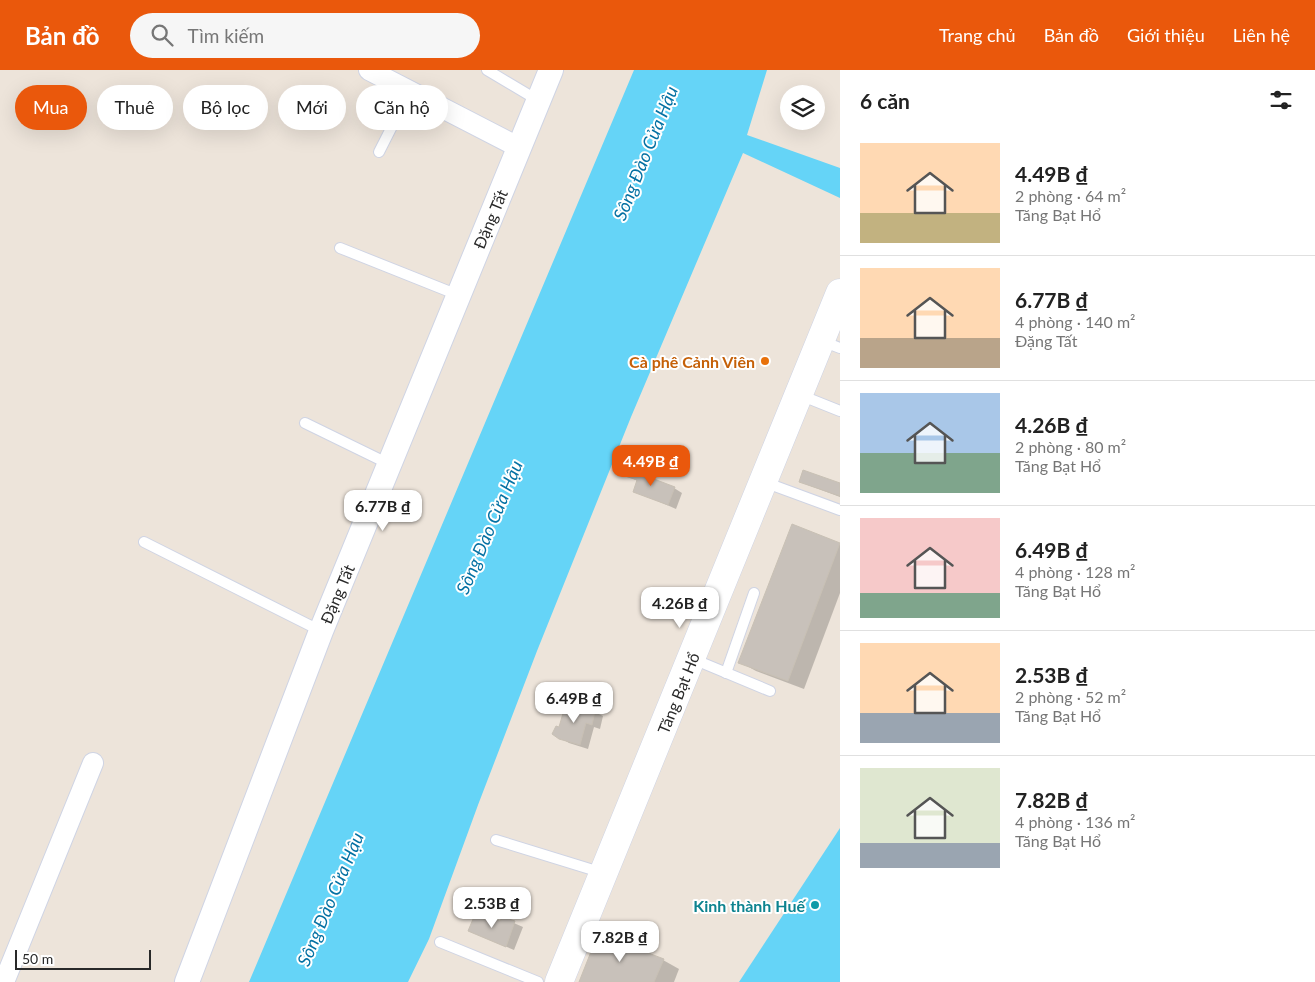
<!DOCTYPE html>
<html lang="vi">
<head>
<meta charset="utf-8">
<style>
  :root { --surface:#fff; --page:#f6f6f6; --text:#222; --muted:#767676; --line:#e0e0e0; --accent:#ea580c }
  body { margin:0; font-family:Lato,sans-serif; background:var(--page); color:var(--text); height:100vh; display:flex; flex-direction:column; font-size:19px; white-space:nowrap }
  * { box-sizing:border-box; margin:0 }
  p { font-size:16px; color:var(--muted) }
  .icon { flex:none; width:28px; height:28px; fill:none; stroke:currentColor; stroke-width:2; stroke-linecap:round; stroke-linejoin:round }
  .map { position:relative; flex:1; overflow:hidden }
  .drawer { display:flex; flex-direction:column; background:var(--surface); width:475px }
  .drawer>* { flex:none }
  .hud { position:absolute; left:15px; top:15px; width:475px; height:45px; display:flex; gap:10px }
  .fabs { position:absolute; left:780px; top:15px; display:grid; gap:10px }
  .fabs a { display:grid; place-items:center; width:45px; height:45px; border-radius:50%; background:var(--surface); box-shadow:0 5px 20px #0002; font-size:25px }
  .scale { position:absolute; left:15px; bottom:12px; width:136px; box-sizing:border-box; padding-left:5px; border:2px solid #292929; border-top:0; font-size:14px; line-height:18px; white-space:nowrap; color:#292929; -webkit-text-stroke:4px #fff; paint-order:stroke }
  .price { position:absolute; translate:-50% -42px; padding:0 11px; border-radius:10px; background:#fff; color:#222; font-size:16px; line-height:32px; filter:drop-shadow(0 1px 2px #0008) }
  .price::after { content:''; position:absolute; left:50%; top:30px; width:15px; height:11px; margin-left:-8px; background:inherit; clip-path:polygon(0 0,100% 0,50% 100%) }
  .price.selected { background:var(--accent); color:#fff }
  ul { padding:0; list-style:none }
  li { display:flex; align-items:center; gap:15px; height:125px; padding:0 20px }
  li+li { border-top:1px solid var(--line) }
  li span { display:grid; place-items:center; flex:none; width:140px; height:100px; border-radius:0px; color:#555 }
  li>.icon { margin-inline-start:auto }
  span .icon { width:60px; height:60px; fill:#fffc; stroke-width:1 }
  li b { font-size:21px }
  h2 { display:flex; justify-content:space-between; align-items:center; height:60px; padding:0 20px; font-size:21px }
  .pill { padding:0 18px; border-radius:22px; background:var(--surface); box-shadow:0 5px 20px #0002; font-size:18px; line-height:45px }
  .pill.selected { background:var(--accent); color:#fff }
  header { display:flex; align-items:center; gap:30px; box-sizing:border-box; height:70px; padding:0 25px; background:var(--accent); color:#fff }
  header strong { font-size:24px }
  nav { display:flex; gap:28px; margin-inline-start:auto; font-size:18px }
  .search { width:350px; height:45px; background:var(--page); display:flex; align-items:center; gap:12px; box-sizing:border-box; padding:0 18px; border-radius:28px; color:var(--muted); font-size:19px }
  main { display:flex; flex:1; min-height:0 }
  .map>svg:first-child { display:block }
</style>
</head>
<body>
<header>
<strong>Bản đồ</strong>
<div class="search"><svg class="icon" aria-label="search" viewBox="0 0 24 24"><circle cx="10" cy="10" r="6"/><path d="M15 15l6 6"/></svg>Tìm kiếm</div>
<nav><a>Trang chủ</a><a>Bản đồ</a><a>Giới thiệu</a><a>Liên hệ</a></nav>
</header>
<main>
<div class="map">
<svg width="840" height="912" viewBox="0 0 840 912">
  <rect width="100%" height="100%" fill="#ede4da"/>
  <g fill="#65d4f7">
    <path d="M634,0H767L747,65L840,98V128L743,83L631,347L537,581L478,735L429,869L408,912H249Z"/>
    <path d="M840,758V912H739Z"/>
  </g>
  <g fill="#0003">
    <path d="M623,404L674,418L682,423L676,439L635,421L638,411Z"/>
    <path d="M800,411L840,415V427L808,415Z"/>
    <path d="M793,455L840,475V523L804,619L756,601L740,592Z"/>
    <path d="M567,634L595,642L603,646L600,659L594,657L588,679L569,673L554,664L560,659Z"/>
    <path d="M502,848L523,857L514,880L469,861L500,852Z"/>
    <path d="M663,890L679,899L674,912H580Z"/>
  </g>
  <g fill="#c8c1ba" stroke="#c8c0b4">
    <path d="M625,398L675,417L668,435L633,422L637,410L622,405Z"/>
    <path d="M803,400L840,413V426L799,412Z"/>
    <path d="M792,454L840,473L788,611L738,593Z"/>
    <path d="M566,633L595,641L592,655L586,653L580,675L559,669L552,664L556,656L559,657Z"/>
    <path d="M476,842L500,851L502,847L515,851L506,877L468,861Z"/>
    <path d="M598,864L664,889L654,912H579Z"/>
  </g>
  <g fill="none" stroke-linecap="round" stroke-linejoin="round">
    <g stroke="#cfd4e4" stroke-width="12">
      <g id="service">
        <path d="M487,0L539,31"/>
        <path d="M379,82L410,21"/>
        <path d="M340,178L458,225"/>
        <path d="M822,271L840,278"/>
        <path d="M800,325L840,341"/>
        <path d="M305,353L389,394"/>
        <path d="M764,412L840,440"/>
        <path d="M144,472L321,561"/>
        <path d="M693,589L770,621"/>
        <path d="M726,603L754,523"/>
        <path d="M496,770L603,803"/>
        <path d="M440,872L538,912"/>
      </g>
    </g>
    <g stroke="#cfd4e4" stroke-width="22">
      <g id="minor">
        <path d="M369,0L520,78"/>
        <path d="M4,912L93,693"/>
      </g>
    </g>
    <g stroke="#cfd4e4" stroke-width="26">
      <path id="tertiary" d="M187,912L321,561L551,0"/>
    </g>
    <g stroke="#cfd4e4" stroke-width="29">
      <path id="secondary" d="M559,912L840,223"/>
    </g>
    <use href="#service" stroke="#fff" stroke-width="10"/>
    <use href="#minor" stroke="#fff" stroke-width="20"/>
    <use href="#tertiary" stroke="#fff" stroke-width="24"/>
    <use href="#secondary" stroke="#fff" stroke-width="28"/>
  </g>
  <circle fill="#e8710a" stroke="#fff" stroke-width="2" cx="765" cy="291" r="5"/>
  <circle fill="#0f9aa8" stroke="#fff" stroke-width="2" cx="815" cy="835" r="5"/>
  <g text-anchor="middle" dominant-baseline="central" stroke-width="4" stroke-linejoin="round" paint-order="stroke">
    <g font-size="16" fill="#292929" stroke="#fff">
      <text transform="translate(490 149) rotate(-67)">Đặng Tất</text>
      <text transform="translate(337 524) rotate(-67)">Đặng Tất</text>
      <text transform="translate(678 623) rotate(-68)">Tăng Bạt Hổ</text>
    </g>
    <g font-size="16" font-weight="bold" fill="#c56008" stroke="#fff" text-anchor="end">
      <text x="755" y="291">Cà phê Cảnh Viên</text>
    </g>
    <g font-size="16" font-weight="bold" fill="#0d838f" stroke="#fff" text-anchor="end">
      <text x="805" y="835">Kinh thành Huế</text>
    </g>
    <g font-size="18" font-style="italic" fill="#0471a3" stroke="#fff">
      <text transform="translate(645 83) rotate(-68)">Sông Đào Cửa Hậu</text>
      <text transform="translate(489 457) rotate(-67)">Sông Đào Cửa Hậu</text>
      <text transform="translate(330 829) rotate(-67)">Sông Đào Cửa Hậu</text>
    </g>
  </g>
</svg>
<div class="fabs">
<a><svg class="icon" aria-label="layers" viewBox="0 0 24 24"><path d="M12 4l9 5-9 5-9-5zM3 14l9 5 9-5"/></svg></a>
</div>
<div class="scale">50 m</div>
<b class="price selected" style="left:651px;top:417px">4.49B ₫</b>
<b class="price" style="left:383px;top:462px">6.77B ₫</b>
<b class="price" style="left:680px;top:559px">4.26B ₫</b>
<b class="price" style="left:574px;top:654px">6.49B ₫</b>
<b class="price" style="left:492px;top:859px">2.53B ₫</b>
<b class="price" style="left:620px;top:893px">7.82B ₫</b>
<div class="hud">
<a class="pill selected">Mua</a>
<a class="pill">Thuê</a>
<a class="pill">Bộ lọc</a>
<a class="pill">Mới</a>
<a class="pill">Căn hộ</a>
</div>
</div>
<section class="drawer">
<h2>6 căn<svg class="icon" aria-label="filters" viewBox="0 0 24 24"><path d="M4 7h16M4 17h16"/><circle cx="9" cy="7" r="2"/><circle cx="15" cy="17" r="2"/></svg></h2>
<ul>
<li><span style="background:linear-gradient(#ffd9b3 70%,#c2b280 0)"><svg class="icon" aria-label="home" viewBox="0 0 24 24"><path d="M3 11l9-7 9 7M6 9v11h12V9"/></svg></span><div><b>4.49B ₫</b><p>2 phòng · 64 m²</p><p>Tăng Bạt Hổ</p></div></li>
<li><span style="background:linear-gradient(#ffd9b3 70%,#b9a48a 0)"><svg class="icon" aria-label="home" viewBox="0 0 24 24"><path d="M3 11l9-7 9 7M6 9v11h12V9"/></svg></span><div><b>6.77B ₫</b><p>4 phòng · 140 m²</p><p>Đặng Tất</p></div></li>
<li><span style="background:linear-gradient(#a9c7e8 60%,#7fa58c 0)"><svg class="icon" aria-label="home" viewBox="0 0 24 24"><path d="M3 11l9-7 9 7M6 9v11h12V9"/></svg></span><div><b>4.26B ₫</b><p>2 phòng · 80 m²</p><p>Tăng Bạt Hổ</p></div></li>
<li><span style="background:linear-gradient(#f6c9c9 75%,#7fa58c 0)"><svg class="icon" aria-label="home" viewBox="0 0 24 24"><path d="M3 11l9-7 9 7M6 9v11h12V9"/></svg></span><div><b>6.49B ₫</b><p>4 phòng · 128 m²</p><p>Tăng Bạt Hổ</p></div></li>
<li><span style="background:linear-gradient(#ffd9b3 70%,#9aa5b1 0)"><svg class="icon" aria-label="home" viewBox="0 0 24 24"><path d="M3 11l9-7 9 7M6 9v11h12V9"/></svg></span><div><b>2.53B ₫</b><p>2 phòng · 52 m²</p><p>Tăng Bạt Hổ</p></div></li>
<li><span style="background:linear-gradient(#dfe7d0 75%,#9aa5b1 0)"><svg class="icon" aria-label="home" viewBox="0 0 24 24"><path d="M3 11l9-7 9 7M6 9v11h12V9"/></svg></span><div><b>7.82B ₫</b><p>4 phòng · 136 m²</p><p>Tăng Bạt Hổ</p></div></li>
</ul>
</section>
</main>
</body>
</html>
